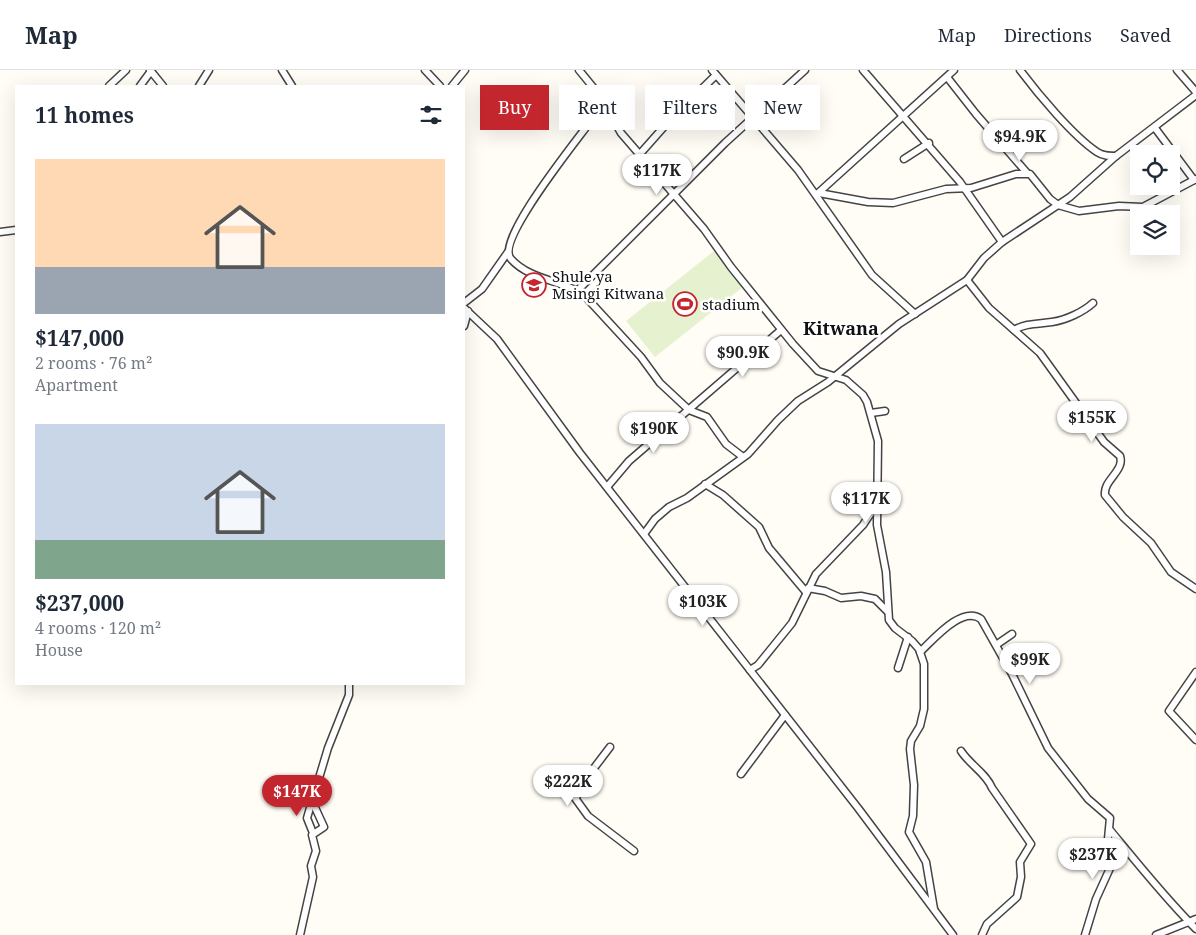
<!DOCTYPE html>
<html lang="en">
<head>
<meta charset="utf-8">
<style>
  :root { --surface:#fff; --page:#f2f2f3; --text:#1f2937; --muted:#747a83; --line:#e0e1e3; --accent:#c4262e }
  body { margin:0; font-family:"Noto Serif",serif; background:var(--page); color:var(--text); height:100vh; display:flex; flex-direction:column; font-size:19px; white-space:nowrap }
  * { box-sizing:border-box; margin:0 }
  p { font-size:16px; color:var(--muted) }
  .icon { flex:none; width:28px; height:28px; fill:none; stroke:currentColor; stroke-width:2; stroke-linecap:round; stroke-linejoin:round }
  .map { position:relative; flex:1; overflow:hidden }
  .panel { position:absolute; left:15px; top:15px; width:450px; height:600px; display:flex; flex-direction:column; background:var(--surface); border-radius:0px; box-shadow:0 5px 20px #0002 }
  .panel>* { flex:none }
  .top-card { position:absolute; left:480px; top:15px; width:475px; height:45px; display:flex; gap:10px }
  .buttons { position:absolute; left:1130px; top:75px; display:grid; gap:10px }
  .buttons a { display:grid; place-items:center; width:50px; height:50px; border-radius:0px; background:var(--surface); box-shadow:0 5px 20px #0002; font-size:25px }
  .price { position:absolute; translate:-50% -42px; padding:0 11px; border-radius:18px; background:#fff; color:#222; font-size:16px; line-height:32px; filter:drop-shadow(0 1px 2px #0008) }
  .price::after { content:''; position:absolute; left:50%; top:30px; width:15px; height:11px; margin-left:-8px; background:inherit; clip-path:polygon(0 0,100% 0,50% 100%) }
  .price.on { background:var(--accent); color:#fff }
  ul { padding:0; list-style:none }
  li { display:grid; align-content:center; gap:10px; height:265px; padding:0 20px }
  li span { display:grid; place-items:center; height:155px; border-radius:0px; color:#555 }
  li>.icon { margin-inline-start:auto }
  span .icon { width:90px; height:90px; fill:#fffc; stroke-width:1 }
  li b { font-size:21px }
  h2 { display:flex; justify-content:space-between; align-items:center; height:60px; padding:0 20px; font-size:21px }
  .pill { padding:0 18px; border-radius:0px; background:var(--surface); box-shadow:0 5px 20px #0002; font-size:18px; line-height:45px }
  .pill.on { background:var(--accent); color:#fff }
  header { display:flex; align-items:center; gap:30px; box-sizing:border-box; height:70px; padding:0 25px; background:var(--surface); border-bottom:1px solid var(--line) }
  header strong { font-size:24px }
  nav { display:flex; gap:28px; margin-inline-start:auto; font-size:18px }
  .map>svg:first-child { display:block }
</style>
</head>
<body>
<header>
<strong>Map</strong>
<nav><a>Map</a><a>Directions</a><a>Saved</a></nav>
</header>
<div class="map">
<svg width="1196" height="865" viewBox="0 0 1196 865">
  <rect width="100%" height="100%" fill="#fffdf5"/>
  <path fill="#e6f2cf" d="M714,181L743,217L655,287L626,251Z"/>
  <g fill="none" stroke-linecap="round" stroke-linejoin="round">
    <g stroke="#444" stroke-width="9">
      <g id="minor">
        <path d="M150,0L163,16"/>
        <path d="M282,0L292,16"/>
        <path d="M425,0L440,16"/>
        <path d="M579,0L601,27L621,63L704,159L731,197L793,274L818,301L846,310L863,325L867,332L878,371L877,455L886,502L889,550L895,558L912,571L919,579L924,594V639L920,656L911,671L910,679L914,715L913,746L909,762L926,792L934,839"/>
        <path d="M712,0L798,100L872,205L915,244"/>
        <path d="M863,0L960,112L1002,172"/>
        <path d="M1020,0C1038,24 1073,66 1097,82C1103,86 1109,86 1116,86"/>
        <path d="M1177,0L1196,22"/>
        <path d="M947,7L976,44L1027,103"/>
        <path d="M109,16L126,0"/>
        <path d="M140,16L151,1"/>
        <path d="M199,16L209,0"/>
        <path d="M452,16L465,0"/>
        <path d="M601,27C599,34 597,42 593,48C579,68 494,171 511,189C530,210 561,210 583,224L641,287L660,313L689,340L707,347L726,374L743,387"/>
        <path d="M1155,58L1194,110"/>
        <path d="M639,85L670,50L716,5"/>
        <path d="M904,89L929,73"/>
        <path d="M819,123L868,132L893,133L946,119L971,118L1016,104H1030L1050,129L1058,135L1079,141L1119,136L1143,137L1196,109"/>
        <path d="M817,124L954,0"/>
        <path d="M0,162L16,160"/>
        <path d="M967,210L989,238L1040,283L1104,372L1120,386C1125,401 1103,410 1105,425L1123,447L1151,473L1171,502L1196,519"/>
        <path d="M577,221L725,73L805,0"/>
        <path d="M464,233L482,219L508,182"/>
        <path d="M464,238L497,269L580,383L858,738L953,865"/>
        <path d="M464,256L468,241"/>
        <path d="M1014,260C1026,253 1038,254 1052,252C1066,250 1083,242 1093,233"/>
        <path d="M871,343L885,341"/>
        <path d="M705,414L723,425L759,457L769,478L806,522"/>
        <path d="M607,417L629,391L781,260"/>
        <path d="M644,464L655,449L669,437L687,428L748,384L778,350L798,331L828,312L899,254L967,210L984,188L1002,172L1070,127L1116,86L1196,25"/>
        <path d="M808,518L825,521L841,528L861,526L875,529L887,541"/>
        <path d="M996,575L1012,564"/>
        <path d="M920,582C933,570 962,535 981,549L1012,604L1048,678L1088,729L1110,748L1108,769L1111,778V796L1096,829L1085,865"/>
        <path d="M898,598L908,567"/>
        <path d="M750,600L758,595L792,553L816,504L863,455L877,434"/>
        <path d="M1196,602L1169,641L1196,670"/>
        <path d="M610,677L591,702L594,705L575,728L588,746L634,781"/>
        <path d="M961,681C970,695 986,703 992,718L1031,774L1020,792L1021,807L1017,827L987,854L982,865"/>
        <path d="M741,704L785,645"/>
        <path d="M312,731L307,748L313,763"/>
        <path d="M1110,760C1138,794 1165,828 1196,859"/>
        <path d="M300,865L313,807L311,796L316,781L312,765L324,757L313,733V728L328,678L349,625V614"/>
        <path d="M1156,865L1196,849"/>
      </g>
    </g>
    <use href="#minor" stroke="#fff" stroke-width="6"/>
  </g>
  <defs>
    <g id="school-ring" transform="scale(1.25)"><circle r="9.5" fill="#fff" stroke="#c4262e" stroke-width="1.5"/><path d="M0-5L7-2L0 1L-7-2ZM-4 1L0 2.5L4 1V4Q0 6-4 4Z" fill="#c4262e"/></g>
    <g id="stadium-ring" transform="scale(1.25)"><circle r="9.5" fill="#fff" stroke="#c4262e" stroke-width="1.5"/><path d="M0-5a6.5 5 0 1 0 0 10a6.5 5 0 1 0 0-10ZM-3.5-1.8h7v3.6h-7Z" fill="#c4262e"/></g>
  </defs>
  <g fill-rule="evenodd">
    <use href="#school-ring" x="534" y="215"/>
    <use href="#stadium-ring" x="685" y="234"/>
  </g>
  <g text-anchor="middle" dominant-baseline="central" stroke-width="5" stroke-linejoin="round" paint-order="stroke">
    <g font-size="15" fill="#111" stroke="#fff" text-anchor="start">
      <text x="552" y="206">Shule ya<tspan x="552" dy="17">Msingi Kitwana</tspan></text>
      <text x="702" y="234">stadium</text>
    </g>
    <g font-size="18" font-weight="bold" fill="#111" stroke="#fff">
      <text x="841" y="258">Kitwana</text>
    </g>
  </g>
</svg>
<div class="buttons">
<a><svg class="icon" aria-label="locate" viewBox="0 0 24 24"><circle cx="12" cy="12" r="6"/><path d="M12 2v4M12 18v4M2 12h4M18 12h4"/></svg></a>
<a><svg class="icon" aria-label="layers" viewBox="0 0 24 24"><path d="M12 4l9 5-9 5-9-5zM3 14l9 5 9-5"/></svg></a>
</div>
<b class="price" style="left:1020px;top:92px">$94.9K</b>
<b class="price" style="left:657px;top:126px">$117K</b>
<b class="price" style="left:743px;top:308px">$90.9K</b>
<b class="price" style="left:1092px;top:373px">$155K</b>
<b class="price" style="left:654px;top:384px">$190K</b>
<b class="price" style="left:866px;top:454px">$117K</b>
<b class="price" style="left:703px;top:557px">$103K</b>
<b class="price" style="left:1030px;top:615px">$99K</b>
<b class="price" style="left:568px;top:737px">$222K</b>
<b class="price on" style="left:297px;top:747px">$147K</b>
<b class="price" style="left:1093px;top:810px">$237K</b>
<div class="top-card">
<a class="pill on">Buy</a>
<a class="pill">Rent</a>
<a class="pill">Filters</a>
<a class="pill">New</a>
</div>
<section class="panel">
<h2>11 homes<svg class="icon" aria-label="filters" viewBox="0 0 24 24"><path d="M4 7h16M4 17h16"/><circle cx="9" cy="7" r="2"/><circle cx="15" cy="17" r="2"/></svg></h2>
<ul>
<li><span style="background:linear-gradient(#ffd9b3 70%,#9aa5b1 0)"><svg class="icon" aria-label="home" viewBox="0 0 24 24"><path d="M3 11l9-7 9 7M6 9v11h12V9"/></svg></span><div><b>$147,000</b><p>2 rooms · 76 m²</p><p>Apartment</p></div></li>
<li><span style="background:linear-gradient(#c9d6e8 75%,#7fa58c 0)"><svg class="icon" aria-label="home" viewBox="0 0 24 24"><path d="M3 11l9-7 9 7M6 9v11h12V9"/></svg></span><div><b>$237,000</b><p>4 rooms · 120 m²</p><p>House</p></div></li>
</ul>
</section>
</div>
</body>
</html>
